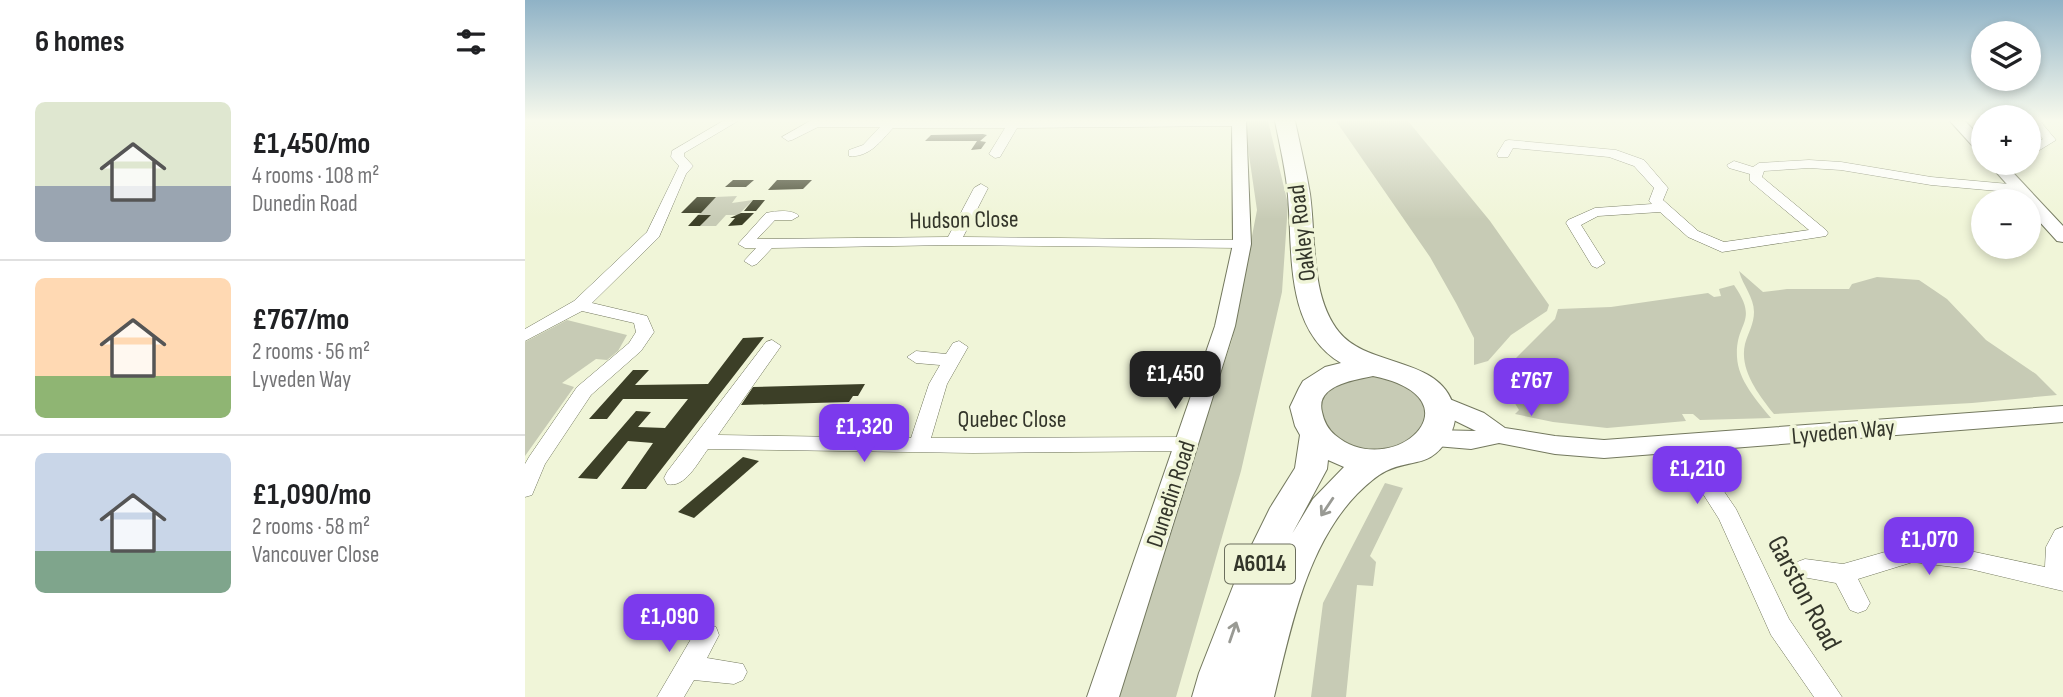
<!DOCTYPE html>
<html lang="en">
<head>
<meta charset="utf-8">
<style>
  :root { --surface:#fff; --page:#f2f2f2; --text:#202124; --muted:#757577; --line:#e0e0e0; --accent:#7c3aed }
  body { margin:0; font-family:"Sofia Sans Condensed",sans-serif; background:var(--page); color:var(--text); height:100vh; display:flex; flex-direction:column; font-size:26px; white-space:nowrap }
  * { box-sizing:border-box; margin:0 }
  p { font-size:23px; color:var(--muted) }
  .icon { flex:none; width:38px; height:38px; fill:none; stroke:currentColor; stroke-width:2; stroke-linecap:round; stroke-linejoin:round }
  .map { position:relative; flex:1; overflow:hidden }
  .side { display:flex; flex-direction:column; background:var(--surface); width:525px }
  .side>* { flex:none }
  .controls { position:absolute; left:1446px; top:21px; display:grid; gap:14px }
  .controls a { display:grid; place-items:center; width:70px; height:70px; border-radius:50%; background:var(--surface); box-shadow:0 4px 10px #0003; font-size:35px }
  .price { position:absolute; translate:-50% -60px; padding:0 16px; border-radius:14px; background:var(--accent); color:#fff; font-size:23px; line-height:46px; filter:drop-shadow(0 2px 4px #0008) }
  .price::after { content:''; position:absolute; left:50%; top:42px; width:21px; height:16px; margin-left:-10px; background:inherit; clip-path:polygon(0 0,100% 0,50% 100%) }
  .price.selected { background:#222; color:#fff }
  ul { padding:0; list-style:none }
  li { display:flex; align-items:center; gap:21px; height:175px; padding:0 35px }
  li+li { border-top:2px solid var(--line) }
  li span { display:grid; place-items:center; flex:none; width:196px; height:140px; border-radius:10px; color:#555 }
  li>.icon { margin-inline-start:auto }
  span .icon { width:84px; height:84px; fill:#fffc; stroke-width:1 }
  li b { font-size:30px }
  h2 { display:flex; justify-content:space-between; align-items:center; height:84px; padding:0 35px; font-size:30px }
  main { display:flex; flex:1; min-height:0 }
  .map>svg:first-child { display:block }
</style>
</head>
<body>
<main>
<section class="side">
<h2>6 homes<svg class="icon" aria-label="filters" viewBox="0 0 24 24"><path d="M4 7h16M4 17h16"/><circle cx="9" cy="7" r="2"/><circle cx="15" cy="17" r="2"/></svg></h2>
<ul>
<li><span style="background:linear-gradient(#dfe7d0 60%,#9aa5b1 0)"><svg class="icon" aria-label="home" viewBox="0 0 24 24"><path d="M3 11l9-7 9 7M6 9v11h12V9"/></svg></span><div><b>£1,450/mo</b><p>4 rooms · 108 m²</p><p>Dunedin Road</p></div></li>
<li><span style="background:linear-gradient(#ffd9b3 70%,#8fb573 0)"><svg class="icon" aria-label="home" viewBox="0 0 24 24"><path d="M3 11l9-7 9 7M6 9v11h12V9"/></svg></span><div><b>£767/mo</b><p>2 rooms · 56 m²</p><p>Lyveden Way</p></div></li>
<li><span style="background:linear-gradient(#c9d6e8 70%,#7fa58c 0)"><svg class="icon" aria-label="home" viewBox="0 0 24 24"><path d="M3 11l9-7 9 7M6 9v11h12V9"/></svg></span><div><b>£1,090/mo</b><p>2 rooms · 58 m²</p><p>Vancouver Close</p></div></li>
</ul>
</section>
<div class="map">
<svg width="1538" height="697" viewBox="0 0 1538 697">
  <rect width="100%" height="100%" fill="#f0f5d8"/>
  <g fill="#c7cbb5">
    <path d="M719,121H743L763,204L757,292L716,471L651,697H587L707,340L732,210Z"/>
    <path d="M811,121H883L965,221L1024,305L1022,311L986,335L963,361L949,365V338L931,303L905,257Z"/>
    <path d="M212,196L207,203L228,200L213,215H201L191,226H175L185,216L173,215L191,197Z"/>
    <path d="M1214,271L1238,292L1262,289H1324L1327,284L1352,277L1394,280L1422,299L1461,340L1511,374L1532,395L1447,403L1249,414C1234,395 1214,370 1220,344C1223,333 1229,324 1229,312C1229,297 1218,286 1214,271Z"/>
    <path d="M1209,285C1235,323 1210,321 1212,357C1213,380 1232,401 1246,418L1175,420L1168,414H1157L1161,421L1082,428L1028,422L990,414L994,410L975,379L981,368L1030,319L1033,309L1086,307L1183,293L1189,297L1196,296L1194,289Z"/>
    <path d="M42,320L102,335L93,351L82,360L71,359L37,383L49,387L0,456V342Z"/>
    <path d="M844,372L892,389L905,413L894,437C848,457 838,456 798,426L794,401L800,389Z"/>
    <path d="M860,483L878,488L845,556L851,562L848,586L832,585L821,697H786L798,603Z"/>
  </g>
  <g fill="#3c3f27">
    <path d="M406,135L458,134L462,135L455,141L461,142L456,149L446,150L452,141H400Z"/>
    <path d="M208,180H229L221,187H200Z"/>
    <path d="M252,180H287L278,189L243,190Z"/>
    <path d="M172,197H191L176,213H156Z"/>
    <path d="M228,200H240L231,211H219Z"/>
    <path d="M216,213H229L217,225L203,226L210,218H205Z"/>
    <path d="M173,215H186L175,226H163Z"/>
    <path d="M239,337L121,489H96L128,443L103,441L72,479L53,478L111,411L126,412L113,427L140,428L163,399H98L82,419H64L108,370H124L110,385L183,384L218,338Z"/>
    <path d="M340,384L333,396H328L324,402L216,405L228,387Z"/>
    <path d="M218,457L234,461L169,518L153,512Z"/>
  </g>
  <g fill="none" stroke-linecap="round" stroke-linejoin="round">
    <g stroke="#73785e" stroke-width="1">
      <g id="minor">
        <path d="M198,121H213L159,153V156L168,166L161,174L134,237L67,303L122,316L129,332L116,351L66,395L20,464L7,495L0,497V464L4,457L52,387L104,343L111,332L109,323L57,311L0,341V329L49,301L122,232L154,166L146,157L147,151Z"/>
        <path d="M285,121H720V122L714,126L492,128L475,157L470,158L464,154L480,128H368C356,141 344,158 324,156V150L338,145L355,127H293L267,140L263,141L257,137Z"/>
        <path d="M1503,121H1515L1531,140L1505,156L1503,148L1518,139Z"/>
        <path d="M984,140L1091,150L1119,160L1143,188L1138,200L1173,231L1199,242L1284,230L1225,181V174L1204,168L1202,165L1209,161L1228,167L1234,163L1284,160L1316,162L1406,177L1495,185L1502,189L1495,193L1406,185L1316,170L1284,168L1239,171L1237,177L1301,230L1303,233L1301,236L1197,252L1163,237L1135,212L1073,216L1056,225L1080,263L1072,268L1067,266L1041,223L1043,220L1070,208L1127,204L1124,201L1129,188L1109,166L1084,157L988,148L983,157H973L972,154L980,141Z"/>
        <path d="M456,184L463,188L438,237L717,240L724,244L717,248L428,245L247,248L232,264L227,266L219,261L231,248H220L213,244L241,213C251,211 267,209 274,216L267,220H250L232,239L423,237L449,188Z"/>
        <path d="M247,340L256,346L193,435L386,438L404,384L415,365L391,363L382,357L391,351L421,354L428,343L434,341L443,347L422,384L406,438L662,437L669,439L672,444L669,449L662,451L448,453L183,449C173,462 160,489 142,484L139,478L142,472L241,342Z"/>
        <path d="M1157,438L1164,440L1211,509L1264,619L1317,697H1289L1246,635L1194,519L1147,445L1150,440Z"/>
        <path d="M1538,527V591L1445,569L1388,562L1333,579L1345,603L1341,610L1333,613L1325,610L1311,583L1272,576L1269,569L1272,562L1280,559L1318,564L1388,544L1445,551L1520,567L1521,547L1530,530Z"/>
        <path d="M182,624L191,627L194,635L182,658L218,664L222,672L218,680L209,684L169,680L159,697H132L173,627Z"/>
      </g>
    </g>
    <g stroke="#73785e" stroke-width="2">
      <g id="tertiary">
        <path d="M707,121H721L726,244L710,326L594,697H562L690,326L708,244Z"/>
        <path d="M1425,121H1440L1458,140V153L1453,152Z"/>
        <path d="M1463,163H1479L1538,226V242L1532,241L1503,209V201H1497Z"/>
        <path d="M912,394L959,413L980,428L1030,436L1079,440L1538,406V422L1079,458L1030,454L974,443L946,449L899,445L895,439L899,433L907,430L951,431L904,408L901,402L904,396Z"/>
      </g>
    </g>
    <g stroke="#73785e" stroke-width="2">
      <path id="primary" d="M750,121H770C775,145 781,169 785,194C791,237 785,296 814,332C843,368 915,356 929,407C932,418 929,428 924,437C905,469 888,458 861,471C851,476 840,486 832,494C781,547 766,628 749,697H667L674,673L714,571L745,508L770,468L775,435L770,426L765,407L774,388L778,381L800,367L816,363C759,329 768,252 763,196C761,171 755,146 750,121ZM848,376C959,399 867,483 810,435C803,429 799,422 797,412C790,385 830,380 848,376ZM803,460L819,467L788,499L767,534L802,469Z"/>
    </g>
    <use href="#minor" fill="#fff" fill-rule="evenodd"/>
    <use href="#tertiary" fill="#fff" fill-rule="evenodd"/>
    <use href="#primary" fill="#fff" fill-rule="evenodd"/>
  </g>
  <defs><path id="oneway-shaft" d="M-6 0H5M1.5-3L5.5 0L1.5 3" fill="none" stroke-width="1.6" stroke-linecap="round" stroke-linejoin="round" transform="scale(1.75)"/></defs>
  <g stroke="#999a94">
    <use href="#oneway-shaft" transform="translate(802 507) rotate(124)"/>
    <use href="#oneway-shaft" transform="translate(708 632) rotate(-71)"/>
  </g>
  <linearGradient id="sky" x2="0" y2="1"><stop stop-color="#8fb2c6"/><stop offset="0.55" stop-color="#f8faed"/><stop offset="1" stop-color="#f8faed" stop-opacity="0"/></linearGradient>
  <rect width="1538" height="219" fill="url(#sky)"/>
  <g text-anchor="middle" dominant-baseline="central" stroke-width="7" stroke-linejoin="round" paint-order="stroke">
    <rect fill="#f0f5d8" stroke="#6c6f5e" stroke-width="2" x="700" y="544.5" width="70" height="39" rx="5"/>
    <g font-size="23" font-weight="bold" fill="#33352a">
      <text x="735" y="564">A6014</text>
    </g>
    <g font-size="24" fill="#33352a" stroke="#f0f5d8">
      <text transform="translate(439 220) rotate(-1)">Hudson Close</text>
      <text transform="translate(777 233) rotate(-97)">Oakley Road</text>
      <text x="487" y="419">Quebec Close</text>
      <text transform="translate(1318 432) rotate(-5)">Lyveden Way</text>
      <text transform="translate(646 494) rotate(-72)">Dunedin Road</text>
    </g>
    <g font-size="28" fill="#33352a" stroke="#f0f5d8">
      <text transform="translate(1279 593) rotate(62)">Garston Road</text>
    </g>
  </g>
</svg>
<div class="controls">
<a><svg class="icon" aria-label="layers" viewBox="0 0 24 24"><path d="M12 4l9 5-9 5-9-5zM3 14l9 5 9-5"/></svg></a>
<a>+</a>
<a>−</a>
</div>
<b class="price selected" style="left:650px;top:411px">£1,450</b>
<b class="price" style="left:1006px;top:418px">£767</b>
<b class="price" style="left:339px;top:464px">£1,320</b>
<b class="price" style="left:1172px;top:506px">£1,210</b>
<b class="price" style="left:1404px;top:577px">£1,070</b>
<b class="price" style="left:144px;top:654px">£1,090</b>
</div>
</main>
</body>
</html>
